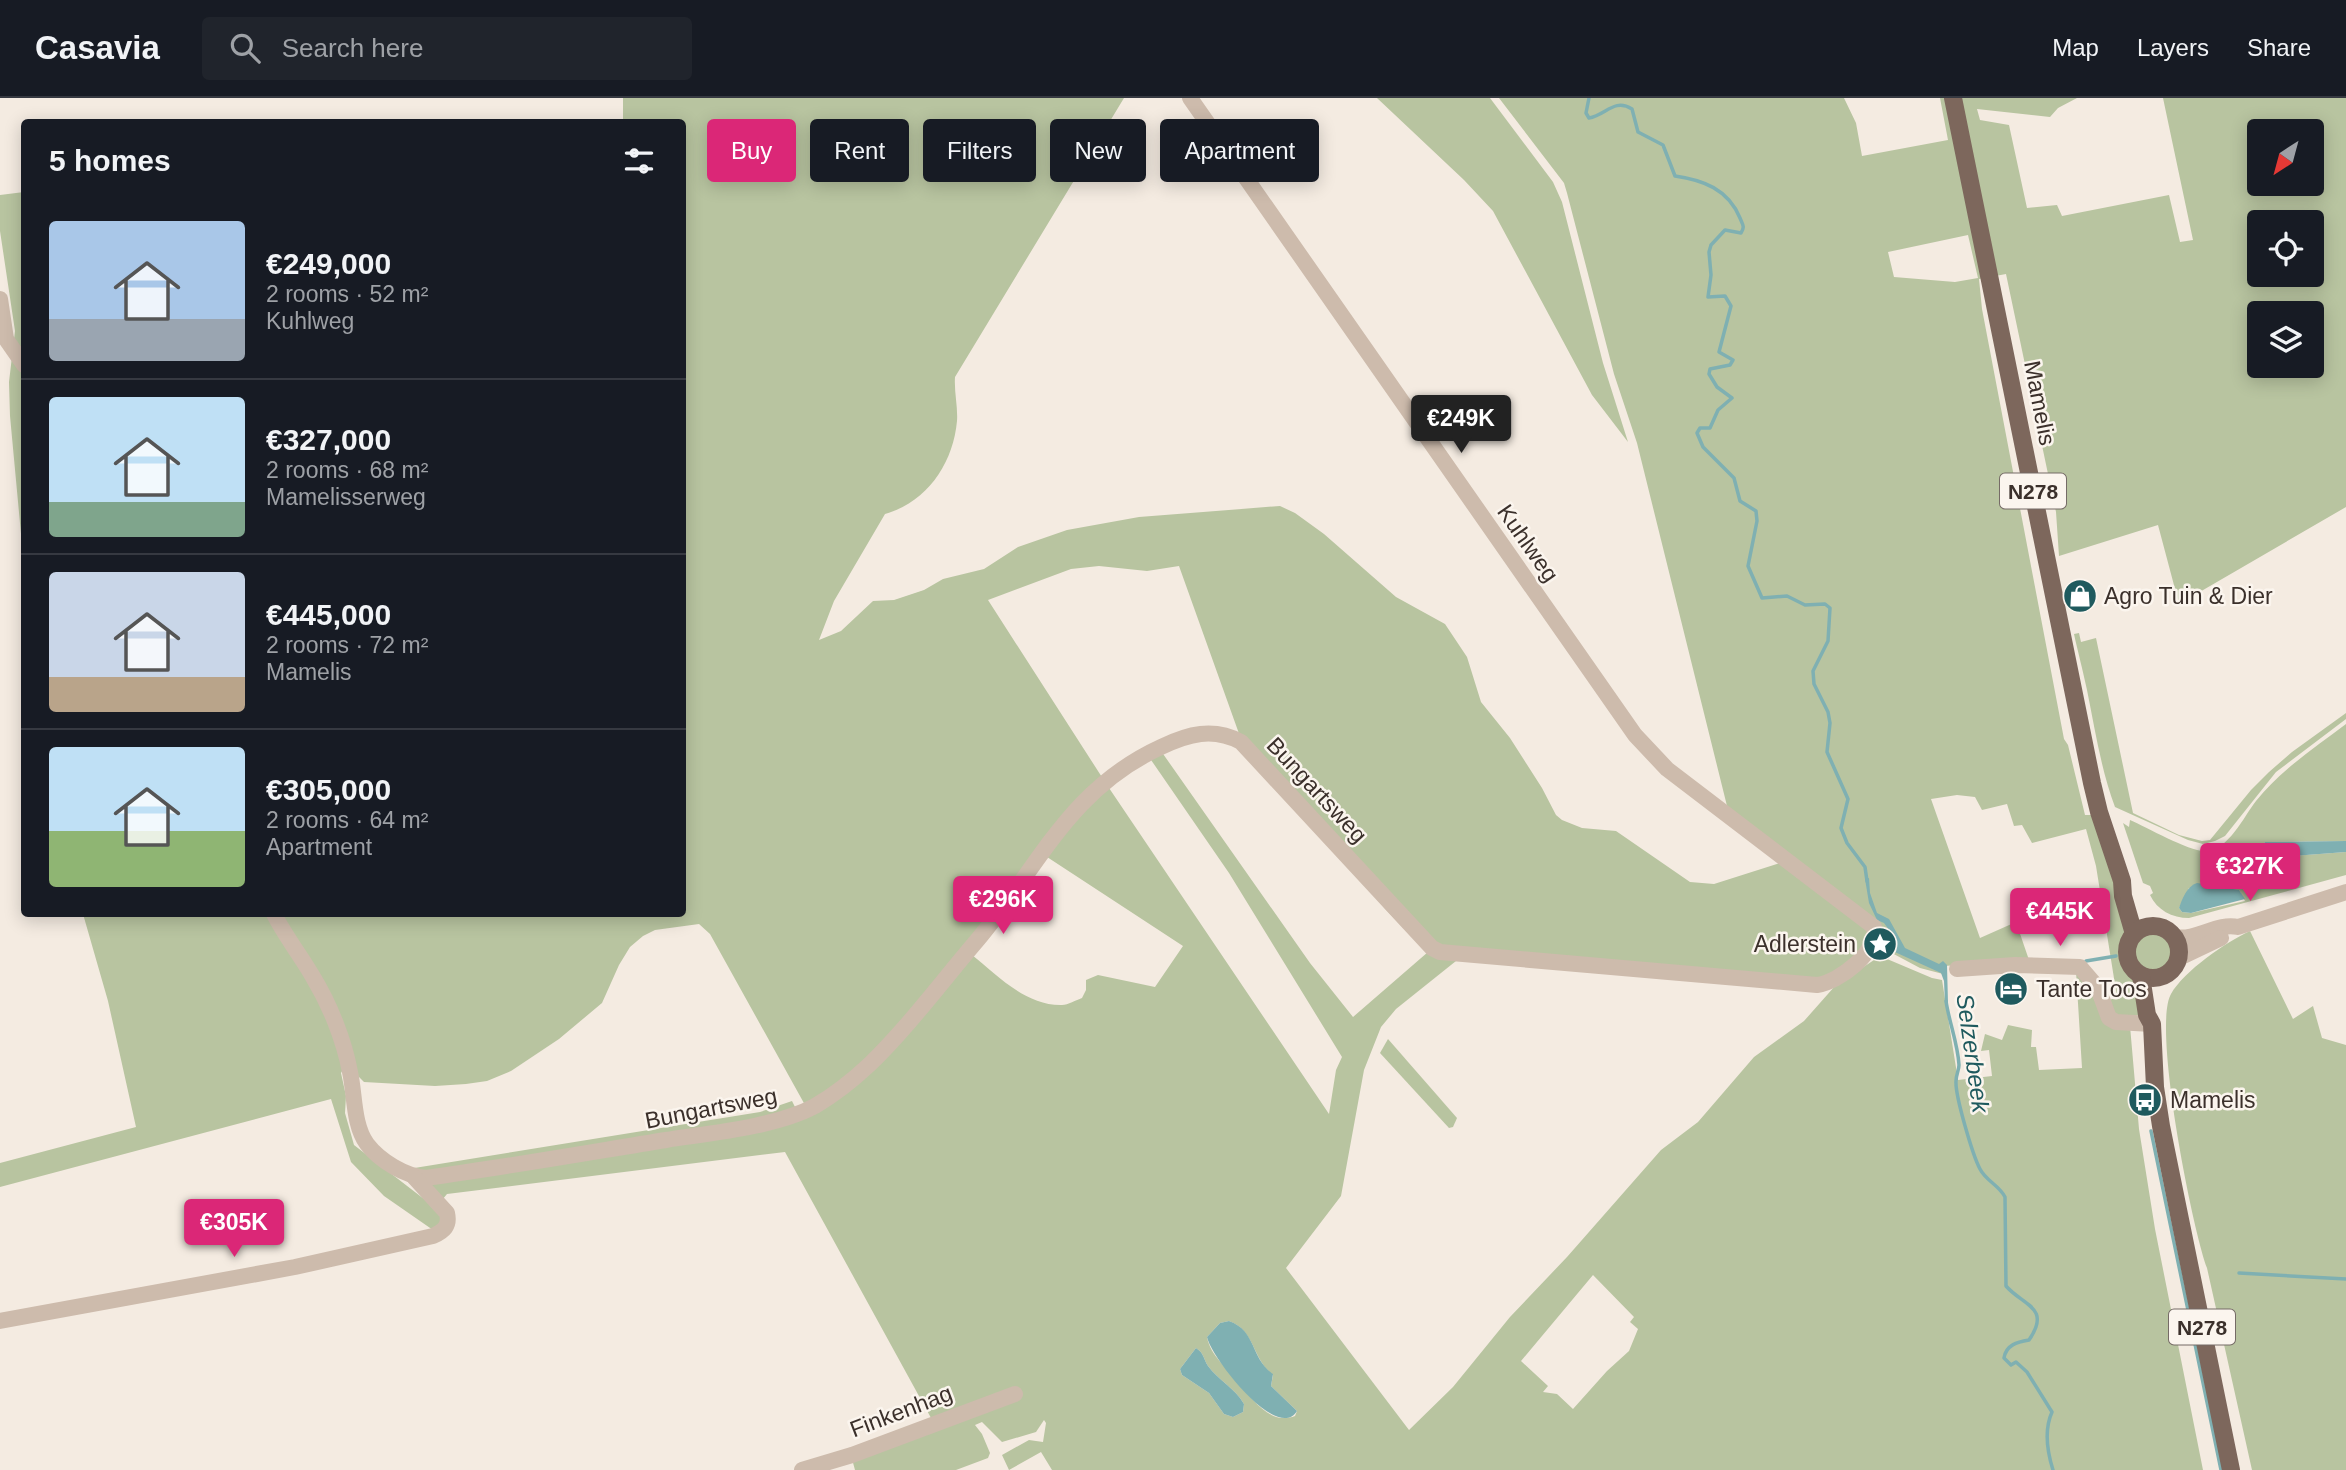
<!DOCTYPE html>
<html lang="en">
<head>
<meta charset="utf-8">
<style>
  :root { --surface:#171b24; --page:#20242c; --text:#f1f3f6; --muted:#9ea1a6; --line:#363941; --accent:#db2777 }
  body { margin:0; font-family:Helvetica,sans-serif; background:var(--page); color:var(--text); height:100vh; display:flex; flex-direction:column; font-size:26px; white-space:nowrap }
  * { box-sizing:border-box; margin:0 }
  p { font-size:23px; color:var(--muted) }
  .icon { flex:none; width:38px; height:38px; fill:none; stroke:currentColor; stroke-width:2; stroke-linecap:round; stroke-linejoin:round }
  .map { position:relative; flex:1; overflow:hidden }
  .sheet { position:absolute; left:21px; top:21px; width:665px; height:798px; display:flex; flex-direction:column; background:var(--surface); border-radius:7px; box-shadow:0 4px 18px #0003 }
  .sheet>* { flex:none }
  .guide { position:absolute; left:707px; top:21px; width:665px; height:63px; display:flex; gap:14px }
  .needle { width:46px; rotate:216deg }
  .fabs { position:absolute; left:2247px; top:21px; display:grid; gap:14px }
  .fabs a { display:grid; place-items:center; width:77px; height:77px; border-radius:7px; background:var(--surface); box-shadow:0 4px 18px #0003; font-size:35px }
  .price { position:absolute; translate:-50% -60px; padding:0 16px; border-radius:7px; background:var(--accent); color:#fff; font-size:23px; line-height:46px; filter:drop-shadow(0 2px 4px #0008) }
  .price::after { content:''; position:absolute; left:50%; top:42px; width:21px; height:16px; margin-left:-10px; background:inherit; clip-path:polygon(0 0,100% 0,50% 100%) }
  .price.on { background:#222; color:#fff }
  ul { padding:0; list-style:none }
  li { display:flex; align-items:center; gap:21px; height:175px; padding:0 28px }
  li+li { border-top:2px solid var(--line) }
  li span { display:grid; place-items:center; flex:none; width:196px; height:140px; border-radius:7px; color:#555 }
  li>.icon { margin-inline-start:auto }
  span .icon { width:84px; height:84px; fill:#fffc; stroke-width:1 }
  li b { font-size:30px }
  h2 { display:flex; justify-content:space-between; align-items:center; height:84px; padding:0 28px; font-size:30px }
  .chip { padding:0 24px; border-radius:7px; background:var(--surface); box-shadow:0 4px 18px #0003; font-size:24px; line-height:63px }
  .chip.on { background:var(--accent); color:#fff }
  header { display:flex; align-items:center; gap:42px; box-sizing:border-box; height:98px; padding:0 35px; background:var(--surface); border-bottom:2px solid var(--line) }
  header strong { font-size:33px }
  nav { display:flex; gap:38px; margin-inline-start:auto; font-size:24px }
  .search { width:490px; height:63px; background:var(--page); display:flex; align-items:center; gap:18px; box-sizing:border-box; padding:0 24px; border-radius:7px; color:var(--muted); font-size:26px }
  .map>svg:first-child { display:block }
</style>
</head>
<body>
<header>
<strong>Casavia</strong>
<div class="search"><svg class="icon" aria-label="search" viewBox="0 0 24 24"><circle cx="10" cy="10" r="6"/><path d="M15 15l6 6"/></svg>Search here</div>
<nav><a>Map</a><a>Layers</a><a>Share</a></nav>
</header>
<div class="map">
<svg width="2346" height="1372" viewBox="0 0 2346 1372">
  <rect width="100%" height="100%" fill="#f4ebe1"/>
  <g fill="#b8c4a0" fill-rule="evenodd">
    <path d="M623,0H1124L955,279C954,294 958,309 957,323C953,366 927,404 885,416L834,503L819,542L841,533L873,503L894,502L924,492L943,481L984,471L1018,449L1067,432L1139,419L1280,408L1295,415L1324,436L1396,499L1445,526L1467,559L1481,604L1510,640L1542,690L1556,717L1562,722L1582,730L1616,733L1690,784L1714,786L1780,765L1788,768L1869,832C1863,855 1842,877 1818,883L1713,875L1708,880L1461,859L1396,911L1381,929L1364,972L1341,1098L1286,1170L1409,1332L1453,1289L1510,1219L1567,1159L1661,1052L1698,1024L1754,959L1804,923L1835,888L1880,858L1932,880L1942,882L1958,982L1992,978L1989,952L1981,953L1985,936L2002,942L2008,927L2032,932L2031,949H2036L2039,972L2082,970L2076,873L2084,879L2104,923L2120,931L2130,928L2139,1031L2155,1131L2203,1372H1052L1041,1354L1009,1372L1002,1357L1029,1342L1043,1344L1046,1325L1044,1322L1036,1334L1002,1344L982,1324L975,1327L982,1336L990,1355L988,1360L956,1372H855L852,1361L936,1329L785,1054L447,1096L442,1102L447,1112L423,1088L429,1084L742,1037C766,1031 791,1025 813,1013C880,978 923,912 972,857C997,877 1026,908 1062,907C1068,907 1076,902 1082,900L1086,892V882L1098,877L1155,889L1183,848L1044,757L1009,795L970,848L891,939L835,990L805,1007L710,836L699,826L655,832L643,838L630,849L619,867L602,905L559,941L511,973L487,983L466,986L435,988L364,984L346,966L341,975L346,998L345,1015L354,1047L424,1101L443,1121L441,1126L433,1132L384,1098L351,1064L331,1001L0,1089V1065L136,1029L108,903L83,816H682V24H623ZM1099,468L1147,473L1179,468L1242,644C1291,681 1325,735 1362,783C1381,808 1405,832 1428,854L1353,919L1310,865L1161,653L1149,659L1229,775L1342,959L1336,972L1329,1016L1107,687L988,502L1071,471ZM1593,1177L1634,1219L1630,1224L1638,1231L1629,1253L1607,1273L1573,1311L1557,1296L1543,1294L1548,1288L1521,1263ZM1229,1223C1255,1232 1252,1261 1273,1277L1271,1288L1297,1313L1295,1318C1270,1328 1251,1300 1238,1283C1226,1268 1211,1259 1207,1239L1220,1225ZM1196,1250C1204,1255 1203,1260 1208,1268C1218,1282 1235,1290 1244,1306L1243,1314L1233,1319L1224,1316L1209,1295L1182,1277L1180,1271Z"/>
    <path d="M1377,0H1490L1553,84L1562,104L1603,265L1628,344L1592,297L1493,113L1464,82Z"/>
    <path d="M1499,0H1844L1856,25L1862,58L1948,42L1940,0H2077L2058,10L2050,19L1977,11L1980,22L2009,27L2027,110L2057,107L2062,118L2169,97L2180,144L2193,142L2163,0H2346V409L2179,506L2158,427L2059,458L2056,414L2006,176L1979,181L1982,211L2064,641L2068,647L2085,717H2093L2128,824L2123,855L2125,865L2141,889L2144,917L2116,919L2107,903L2117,899L2096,768L2086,731L2032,745L2022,727L2014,728L2007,706L1982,712L1975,699L1957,697L1931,701L1980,840L2016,824L2029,862L1944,868L1943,876L1920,870L1890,854L1872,819L1729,716L1637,345L1614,276L1567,95L1564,85ZM2259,33H2312V86H2259ZM2259,124H2312V177H2259ZM1968,137L1978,180L1955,184L1894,179L1888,154ZM2259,215H2312V268H2259Z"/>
    <path d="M24,94V468L10,318L9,284L15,233L0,133V97Z"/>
    <path d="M2079,535L2081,544L2096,540L2133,715L2179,737L2202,743L2210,742L2251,692L2269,674L2292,654L2346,615V621L2276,674L2225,738L2215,743L2203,746L2188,742L2115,709C2101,672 2095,631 2087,592C2083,573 2077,550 2074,536Z"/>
    <path d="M2346,626V743L2265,744L2260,760L2281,764L2292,758L2346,754V777L2189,820C2172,820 2157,812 2150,797L2153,795L2150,788L2143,785L2123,725L2129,729L2130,722C2146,729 2189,753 2204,753C2228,754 2244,718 2256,703C2281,672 2314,650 2346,626ZM2189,790L2239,792L2245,803L2191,815L2182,814L2179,810Z"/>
    <path d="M2250,833L2293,921L2313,908L2322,940L2346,947V1372H2252L2207,1170C2192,1129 2152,929 2171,896C2184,873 2226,844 2250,833Z"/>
    <circle cx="2153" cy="854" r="18"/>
    <path d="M1388,941L1457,1020L1453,1029L1449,1030L1380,955Z"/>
    <path d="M792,1003L796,1011L778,1018L425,1076L402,1072L760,1014Z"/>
  </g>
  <g fill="#7fb0b2">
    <path d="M2346,743V754L2293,758L2277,764L2256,760L2265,744Z"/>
    <path d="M1869,780L1870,795L1877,815L1889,821L1905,850L1939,866L1943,863L1947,867L1948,905H1945L1944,883L1941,875L1886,850L1892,836L1884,825L1877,822L1869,805L1865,781Z"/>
    <path d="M2197,785L2239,792L2245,801L2191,815L2182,814L2179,810C2182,801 2187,788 2197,785Z"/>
    <path d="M1229,1223C1257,1233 1250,1260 1273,1276L1271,1288L1297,1313C1277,1345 1211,1259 1207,1239L1220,1225Z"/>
    <path d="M1196,1250C1204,1255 1203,1260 1208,1268C1218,1282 1235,1290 1244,1306L1243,1314L1233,1319L1224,1316L1209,1295L1182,1277L1180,1271Z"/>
  </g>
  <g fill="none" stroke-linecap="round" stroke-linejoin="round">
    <g stroke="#7fb0b2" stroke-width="3.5">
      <path d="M1589,0L1586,15L1589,20C1606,17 1614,0 1632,11L1638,34L1663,47L1675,78C1703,82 1728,91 1740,120C1743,127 1745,129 1741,135L1725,132L1711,147L1709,154L1711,177L1708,199L1725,198L1731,208L1719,254L1733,262L1730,267L1710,271L1709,276L1717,289L1732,300L1718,312L1710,330H1700L1697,335L1703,349L1734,380L1740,403L1756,413L1757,423L1748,468L1762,500L1787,498L1805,507L1825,506L1830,510L1828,543L1813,573L1814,586L1828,614L1830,625L1827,654L1848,701L1841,730L1847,745L1865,769L1867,783"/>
      <path d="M2086,863L2116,858"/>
      <path d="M1946,903C1949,924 1958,946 1959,967C1959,972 1956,977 1956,983C1955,998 1973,1058 1980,1071C1986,1083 1999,1087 2005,1099L2006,1188C2022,1207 2052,1209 2029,1242C2017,1244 2006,1247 2004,1260L2011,1267L2016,1264L2027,1274L2052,1314C2044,1332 2047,1353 2053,1372"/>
      <path d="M2151,1033L2221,1372"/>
      <path d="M2239,1175L2346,1181"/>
    </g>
  </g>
  <path fill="#c8694b" d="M2012,878H2023L2012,905L2003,901Z"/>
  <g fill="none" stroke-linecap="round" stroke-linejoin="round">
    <g stroke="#cdbbac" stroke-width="16">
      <path d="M0,201L6,241L24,267"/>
      <path d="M274,816C285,838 301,858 313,879C330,907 344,942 350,974C355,996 353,1027 367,1046C380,1063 405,1078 426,1080C506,1069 586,1055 666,1042C711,1035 776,1029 815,1008C834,997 854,981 870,966C908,929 940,886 974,846C1037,773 1067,692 1161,649C1188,636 1213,629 1241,644L1432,850L1440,854L1817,887C1839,884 1879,854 1874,829L1667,671L1635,637L1190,0"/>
      <path d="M2175,839C2197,843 2217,824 2238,829L2346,794"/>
      <path d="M2179,860L2221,840"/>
      <path d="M1957,871L2015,867L2080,869L2098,890L2109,920L2116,924L2152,926"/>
      <path d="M0,1223L295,1169L433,1138C444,1133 450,1128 447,1115L414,1079"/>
      <path d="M802,1372L852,1357L1015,1296"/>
    </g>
    <g stroke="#7d675c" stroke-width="18">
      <path d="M1953,0L2092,685L2099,714L2122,783L2123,798L2134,836"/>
      <circle cx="2153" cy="854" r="26"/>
      <path d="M2141,878L2147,917L2152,926L2155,989L2161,1028L2231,1372"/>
    </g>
  </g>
  <defs>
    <g id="shop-disc" transform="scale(1.75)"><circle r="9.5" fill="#1f5a5e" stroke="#fbf5ee"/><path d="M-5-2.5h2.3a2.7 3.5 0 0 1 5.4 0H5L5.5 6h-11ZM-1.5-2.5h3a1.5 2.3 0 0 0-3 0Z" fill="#fff"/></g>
    <g id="sight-disc" transform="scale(1.75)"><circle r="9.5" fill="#1f5a5e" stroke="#fbf5ee"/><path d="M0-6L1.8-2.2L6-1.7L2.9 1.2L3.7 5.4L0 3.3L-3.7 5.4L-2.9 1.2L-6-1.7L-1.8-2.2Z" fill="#fff"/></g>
    <g id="hotel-disc" transform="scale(1.75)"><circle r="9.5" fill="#1f5a5e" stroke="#fbf5ee"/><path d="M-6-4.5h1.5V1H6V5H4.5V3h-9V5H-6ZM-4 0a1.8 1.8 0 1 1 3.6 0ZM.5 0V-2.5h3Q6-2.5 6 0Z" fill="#fff"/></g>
    <g id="bus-disc" transform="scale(1.75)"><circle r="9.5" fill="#1f5a5e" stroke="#fbf5ee"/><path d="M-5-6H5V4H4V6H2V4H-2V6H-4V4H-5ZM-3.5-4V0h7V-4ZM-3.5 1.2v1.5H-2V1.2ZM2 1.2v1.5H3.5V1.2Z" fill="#fff"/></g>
  </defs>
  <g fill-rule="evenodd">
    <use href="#shop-disc" x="2080" y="498"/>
    <use href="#sight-disc" x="1880" y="846"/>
    <use href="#hotel-disc" x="2011" y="891"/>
    <use href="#bus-disc" x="2145" y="1002"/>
  </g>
  <g text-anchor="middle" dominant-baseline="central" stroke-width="5" stroke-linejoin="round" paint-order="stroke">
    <g fill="#fbf5ee" stroke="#756b66" stroke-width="2">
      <rect x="2000" y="375.5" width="66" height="35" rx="5"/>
      <rect x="2169" y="1211.5" width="66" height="35" rx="5"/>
    </g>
    <g font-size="21" font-weight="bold" fill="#3b302b">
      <text x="2033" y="393">N278</text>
      <text x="2202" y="1229">N278</text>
    </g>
    <g font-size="23" fill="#3b302b" stroke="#fbf5ee">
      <text transform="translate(2040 305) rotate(79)">Mamelis</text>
      <text transform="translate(1528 445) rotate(55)">Kuhlweg</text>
      <text transform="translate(1317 692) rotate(47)">Bungartsweg</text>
      <text transform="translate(711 1010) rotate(-11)">Bungartsweg</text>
      <text transform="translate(901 1313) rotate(-21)">Finkenhag</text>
    </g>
    <g font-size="23" fill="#3b302b" stroke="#fbf5ee" text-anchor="start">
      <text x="2104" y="498">Agro Tuin &amp; Dier</text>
      <text x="1856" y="846" text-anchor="end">Adlerstein</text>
      <text x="2036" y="891">Tante Toos</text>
      <text x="2170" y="1002">Mamelis</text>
    </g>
    <g font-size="24" font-style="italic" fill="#1f5a5e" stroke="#fbf5ee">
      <text transform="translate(1973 955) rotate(82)">Selzerbeek</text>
    </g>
  </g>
</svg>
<div class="fabs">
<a><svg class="needle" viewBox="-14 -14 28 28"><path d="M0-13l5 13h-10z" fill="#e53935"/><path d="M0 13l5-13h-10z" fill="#9ea1a6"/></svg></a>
<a><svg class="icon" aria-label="locate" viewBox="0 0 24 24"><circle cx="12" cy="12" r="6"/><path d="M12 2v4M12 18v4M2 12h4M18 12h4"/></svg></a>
<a><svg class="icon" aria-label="layers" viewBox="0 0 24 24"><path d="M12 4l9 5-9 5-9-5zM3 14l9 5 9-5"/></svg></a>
</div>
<b class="price on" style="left:1461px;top:357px">€249K</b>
<b class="price" style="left:2250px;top:805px">€327K</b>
<b class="price" style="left:1003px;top:838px">€296K</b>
<b class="price" style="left:2060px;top:850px">€445K</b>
<b class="price" style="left:234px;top:1161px">€305K</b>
<div class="guide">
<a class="chip on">Buy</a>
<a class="chip">Rent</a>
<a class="chip">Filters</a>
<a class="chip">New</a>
<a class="chip">Apartment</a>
</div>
<section class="sheet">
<h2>5 homes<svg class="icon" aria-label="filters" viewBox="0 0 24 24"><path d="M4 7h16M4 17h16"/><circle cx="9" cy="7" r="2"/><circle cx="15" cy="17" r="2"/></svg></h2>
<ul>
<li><span style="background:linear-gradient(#a9c7e8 70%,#9aa5b1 0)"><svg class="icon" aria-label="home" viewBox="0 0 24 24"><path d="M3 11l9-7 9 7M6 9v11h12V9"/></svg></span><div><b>€249,000</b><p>2 rooms · 52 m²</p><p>Kuhlweg</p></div></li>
<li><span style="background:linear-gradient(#bfe0f5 75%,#7fa58c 0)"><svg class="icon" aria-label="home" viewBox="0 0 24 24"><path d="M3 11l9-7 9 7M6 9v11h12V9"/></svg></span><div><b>€327,000</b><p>2 rooms · 68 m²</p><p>Mamelisserweg</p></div></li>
<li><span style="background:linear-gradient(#c9d6e8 75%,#b9a48a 0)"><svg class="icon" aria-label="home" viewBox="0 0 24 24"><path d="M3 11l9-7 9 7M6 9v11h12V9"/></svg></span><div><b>€445,000</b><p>2 rooms · 72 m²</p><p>Mamelis</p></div></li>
<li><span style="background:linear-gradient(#bfe0f5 60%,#8fb573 0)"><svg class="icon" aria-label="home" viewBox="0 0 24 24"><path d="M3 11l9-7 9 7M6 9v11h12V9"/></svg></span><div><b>€305,000</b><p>2 rooms · 64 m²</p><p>Apartment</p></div></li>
</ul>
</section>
</div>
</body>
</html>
